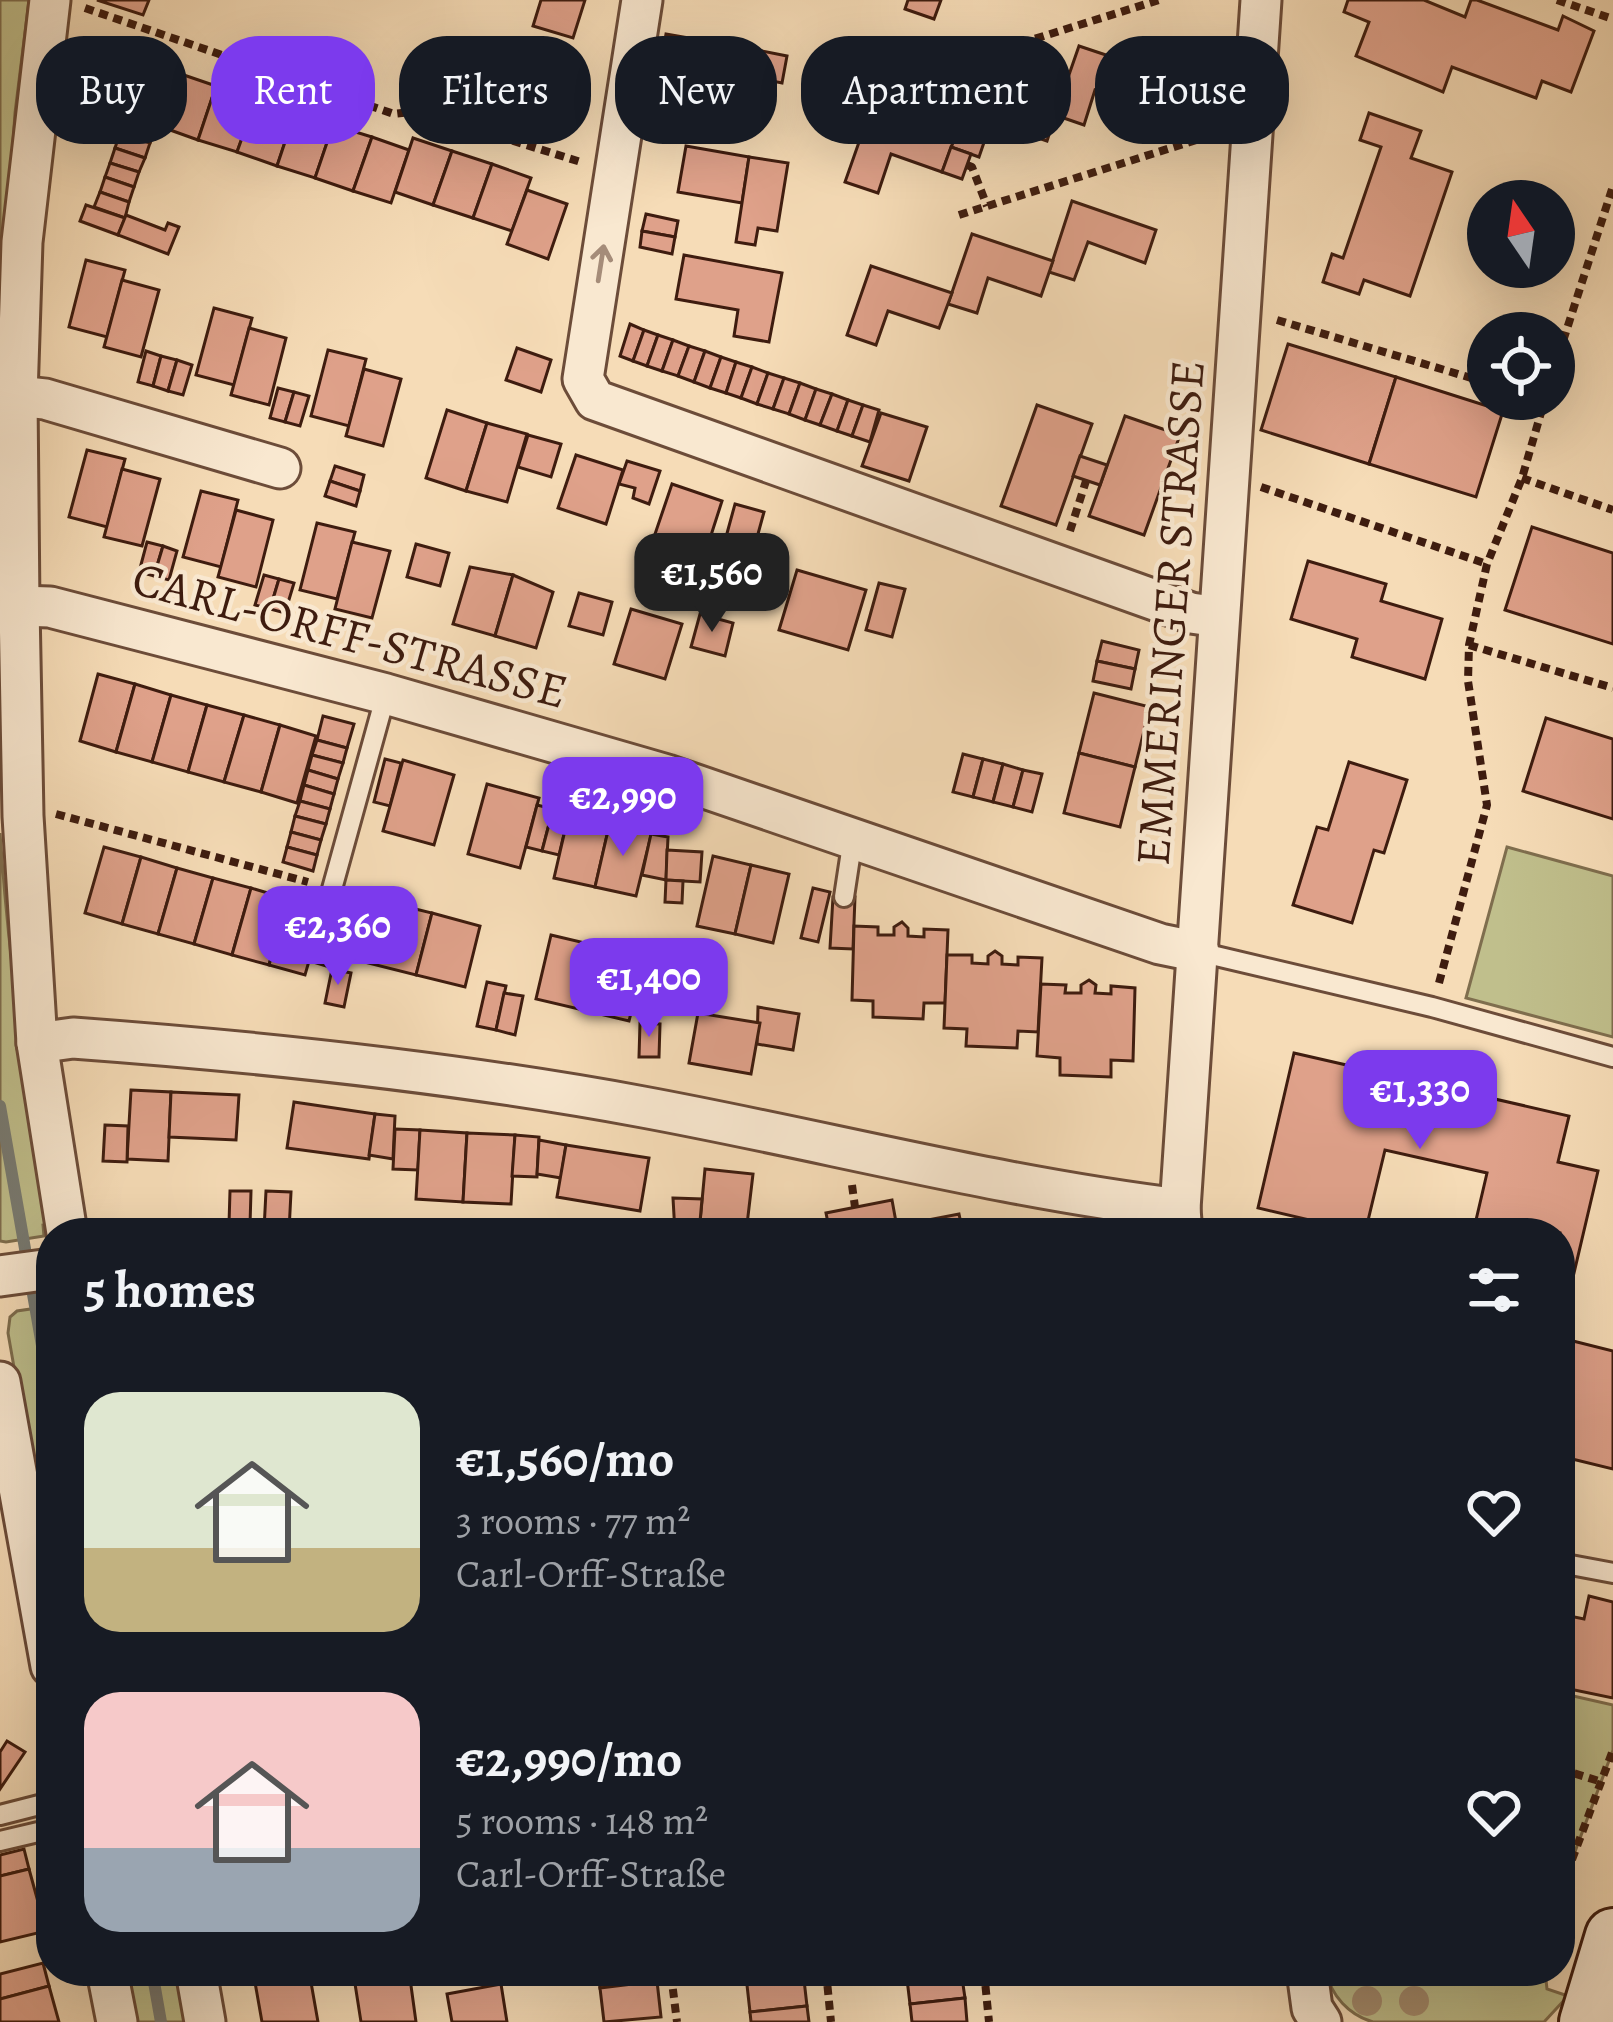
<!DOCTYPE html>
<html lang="en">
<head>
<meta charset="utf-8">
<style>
  :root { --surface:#171b24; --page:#20242c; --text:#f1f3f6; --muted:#9ea1a6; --accent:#7c3aed }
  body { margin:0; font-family:Alegreya,serif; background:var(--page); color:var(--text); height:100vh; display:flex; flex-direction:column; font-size:45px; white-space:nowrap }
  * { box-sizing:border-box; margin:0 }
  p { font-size:39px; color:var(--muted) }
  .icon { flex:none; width:66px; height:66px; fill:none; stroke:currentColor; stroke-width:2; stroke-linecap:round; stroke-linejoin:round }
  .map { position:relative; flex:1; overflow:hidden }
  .details { position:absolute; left:36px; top:1218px; width:1539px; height:768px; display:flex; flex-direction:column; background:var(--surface); border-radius:48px; box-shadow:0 12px 48px #0002 }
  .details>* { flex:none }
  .hud { position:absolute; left:36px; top:36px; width:1542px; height:108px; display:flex; gap:24px }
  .needle { width:78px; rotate:347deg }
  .buttons { position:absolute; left:1467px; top:180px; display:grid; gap:24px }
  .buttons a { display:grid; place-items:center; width:108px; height:108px; border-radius:50%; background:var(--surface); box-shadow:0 12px 48px #0002; font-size:60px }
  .price { position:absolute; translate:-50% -102px; padding:0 27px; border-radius:24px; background:var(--accent); color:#fff; font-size:39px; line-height:78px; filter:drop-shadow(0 3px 6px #0008) }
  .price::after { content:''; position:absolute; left:50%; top:72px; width:36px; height:27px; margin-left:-18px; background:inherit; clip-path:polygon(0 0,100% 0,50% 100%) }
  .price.on { background:#222; color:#fff }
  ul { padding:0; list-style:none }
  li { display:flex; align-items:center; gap:36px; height:300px; padding:0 48px }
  li span { display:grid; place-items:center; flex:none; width:336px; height:240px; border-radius:36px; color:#555 }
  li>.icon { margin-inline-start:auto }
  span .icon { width:144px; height:144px; fill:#fffc; stroke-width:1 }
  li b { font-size:51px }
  h2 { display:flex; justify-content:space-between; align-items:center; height:144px; padding:0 48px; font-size:51px }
  .chip { padding:0 42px; border-radius:48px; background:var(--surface); box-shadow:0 12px 48px #0002; font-size:42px; line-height:108px }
  .chip.on { background:var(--accent); color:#fff }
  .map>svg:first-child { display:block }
</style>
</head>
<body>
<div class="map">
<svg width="1613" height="2022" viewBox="0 0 1613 2022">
  <rect width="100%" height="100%" fill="#f6dcb7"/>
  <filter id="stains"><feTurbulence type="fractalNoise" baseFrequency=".00167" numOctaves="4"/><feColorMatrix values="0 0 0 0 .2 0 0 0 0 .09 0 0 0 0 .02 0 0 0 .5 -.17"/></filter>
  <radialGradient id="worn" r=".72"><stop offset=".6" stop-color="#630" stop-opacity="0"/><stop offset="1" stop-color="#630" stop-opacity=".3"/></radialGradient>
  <g fill="#c0bf8c" stroke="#7f6e4e" stroke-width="3">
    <path d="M0,0H29L15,113L0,338Z"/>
    <path d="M0,833C9,966 27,1094 50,1224L43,1225L44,1236L6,1242L0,1241Z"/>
    <path d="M1507,847L1613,876V1037L1466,998Z"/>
    <path d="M51,1306V1578L8,1333L10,1317L17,1311Z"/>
    <path d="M1560,1693L1613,1705V1750L1567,1873L1560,1903Z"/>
    <path d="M120,1971H179L187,2022H129Z"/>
    <path d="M1326,1971H1545L1547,1989L1568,1996L1544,2022H1373C1349,2015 1331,1996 1326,1971Z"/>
  </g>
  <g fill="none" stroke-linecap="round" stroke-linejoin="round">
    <g stroke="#787b73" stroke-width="12">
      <path d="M0,1106L51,1397"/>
      <path d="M152,1971L161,2022"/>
    </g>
  </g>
  <g fill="#dfa18a" stroke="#3e1c0f" stroke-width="3">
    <path d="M97,0H149L143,15Z"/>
    <path d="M541,0H585L573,38L533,26Z"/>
    <path d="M908,0H941L934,19L905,9Z"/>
    <path d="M1348,0H1424L1465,17L1471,0H1477L1558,30L1563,16L1594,31L1571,92L1542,81L1536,98L1452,67L1443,92L1356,56L1369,22L1344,12Z"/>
    <path d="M666,34L740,47L734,77L697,71L689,113L653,107Z"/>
    <path d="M1079,46L1163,74L1151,109L1095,90L1084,125L1055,115Z"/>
    <path d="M757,50L787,56L782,83L752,77Z"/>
    <path d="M178,73L216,86L198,140L159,126Z"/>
    <path d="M975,78L1058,106L1047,141L991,122L979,157L951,147Z"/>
    <path d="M136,86L167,97L161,113L131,103Z"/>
    <path d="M216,86L256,99L237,152L198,140Z"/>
    <path d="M256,99L295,112L277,166L237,152Z"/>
    <path d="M131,103L161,113L155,128L125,118Z"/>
    <path d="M871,108L955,137L942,172L891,154L878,193L845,182Z"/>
    <path d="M295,112L333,125L315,178L277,166Z"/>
    <path d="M1369,113L1421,131L1411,158L1452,172L1410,296L1364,280L1359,294L1323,282L1332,254L1343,258L1381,147L1360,140Z"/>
    <path d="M125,118L155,128L150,143L120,133Z"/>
    <path d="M333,125L372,137L353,191L315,178Z"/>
    <path d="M120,133L150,143L145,158L115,148Z"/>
    <path d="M372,137L409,150L391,203L353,191Z"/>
    <path d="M413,138L452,151L433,205L395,192Z"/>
    <path d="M686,146L749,157L742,203L678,192Z"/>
    <path d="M951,147L971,154L962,179L942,172Z"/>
    <path d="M115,148L145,158L139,172L110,163Z"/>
    <path d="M452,151L492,164L473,218L433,205Z"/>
    <path d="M749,157L788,163L777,231L758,228L755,245L736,242Z"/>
    <path d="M110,163L139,172L134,187L105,177Z"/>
    <path d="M492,164L531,178L512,231L473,218Z"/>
    <path d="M105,177L134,187L129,202L100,192Z"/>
    <path d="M527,190L567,204L548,259L507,244Z"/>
    <path d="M100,192L129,202L125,218L94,207Z"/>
    <path d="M1072,201L1156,230L1145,263L1088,242L1074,280L1049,272Z"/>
    <path d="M86,205L125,218L118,235L80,221Z"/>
    <path d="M646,214L678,221L675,237L642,231Z"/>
    <path d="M126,215L165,230L168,223L179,227L168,254L118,235Z"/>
    <path d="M642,231L675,237L672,254L640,247Z"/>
    <path d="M972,234L1053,261L1041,296L988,278L977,313L948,304Z"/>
    <path d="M684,255L782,273L769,342L734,336L738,310L676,299Z"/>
    <path d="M86,260L125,270L107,337L69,327Z"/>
    <path d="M871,266L952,293L939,328L888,311L876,345L847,335Z"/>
    <path d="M122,280L159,290L141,357L104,347Z"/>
    <path d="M214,308L252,318L234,385L196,375Z"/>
    <path d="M630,324L644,330L633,361L620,356Z"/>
    <path d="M249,328L286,338L269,405L231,395Z"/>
    <path d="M644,330L658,335L647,366L633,361Z"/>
    <path d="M658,335L673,340L662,371L647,366Z"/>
    <path d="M673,340L689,346L678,376L662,371Z"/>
    <path d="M1288,344L1396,377L1369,464L1261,430Z"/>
    <path d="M689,346L705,351L694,382L678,376Z"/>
    <path d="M517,348L551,360L541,392L506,380Z"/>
    <path d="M328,350L366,359L349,426L311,416Z"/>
    <path d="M146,351L161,356L153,386L138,382Z"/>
    <path d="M705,351L721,357L710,388L694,382Z"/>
    <path d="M161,356L177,360L168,391L153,386Z"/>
    <path d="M721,357L736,362L726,393L710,388Z"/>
    <path d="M177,360L192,365L183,395L168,391Z"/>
    <path d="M736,362L752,367L741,398L726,393Z"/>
    <path d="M752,367L768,373L757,404L741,398Z"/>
    <path d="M364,369L401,379L383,446L346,436Z"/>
    <path d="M768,373L784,378L773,409L757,404Z"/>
    <path d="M1396,377L1503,411L1476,497L1369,464Z"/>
    <path d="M784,378L800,383L789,414L773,409Z"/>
    <path d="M800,383L816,389L805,420L789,414Z"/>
    <path d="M278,388L294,392L285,422L270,418Z"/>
    <path d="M816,389L832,394L820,425L805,420Z"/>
    <path d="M294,392L309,396L300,426L285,422Z"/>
    <path d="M832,394L848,400L837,431L820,425Z"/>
    <path d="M848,400L863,405L852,436L837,431Z"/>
    <path d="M863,405L879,410L870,442L852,436Z"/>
    <path d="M1037,405L1092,424L1056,525L1001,506Z"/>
    <path d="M447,410L487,423L466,491L426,478Z"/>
    <path d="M881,413L927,427L909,481L862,466Z"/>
    <path d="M1125,416L1180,435L1144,535L1089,516Z"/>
    <path d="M487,423L527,434L507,502L466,491Z"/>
    <path d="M528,435L561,444L551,477L518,467Z"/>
    <path d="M87,450L125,459L107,527L69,517Z"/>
    <path d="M576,455L623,470L606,524L558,508Z"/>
    <path d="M1080,456L1107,465L1100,485L1073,476Z"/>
    <path d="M627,461L660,471L649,504L633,498L635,488L619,484Z"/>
    <path d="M335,466L364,475L360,491L330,481Z"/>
    <path d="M122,469L160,479L142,546L104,537Z"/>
    <path d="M330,481L360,491L356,506L325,496Z"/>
    <path d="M672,484L722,501L705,554L654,537Z"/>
    <path d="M201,491L238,500L221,567L183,557Z"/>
    <path d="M735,504L764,512L755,545L726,537Z"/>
    <path d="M236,510L273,520L256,587L218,577Z"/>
    <path d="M317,523L355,532L337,599L300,590Z"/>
    <path d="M1532,527L1613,553V644L1505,610Z"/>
    <path d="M147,542L163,546L154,576L139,572Z"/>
    <path d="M352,542L390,551L372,618L335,609Z"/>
    <path d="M416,544L449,553L440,586L407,577Z"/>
    <path d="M163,546L177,551L169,580L154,576Z"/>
    <path d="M1308,561L1386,584L1381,601L1442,619L1425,679L1352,657L1357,639L1291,619Z"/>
    <path d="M470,567L513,575L495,636L453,624Z"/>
    <path d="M797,570L866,590L848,650L779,630Z"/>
    <path d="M264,575L279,579L270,609L255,605Z"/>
    <path d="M513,575L553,592L536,648L495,636Z"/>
    <path d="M279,579L294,583L285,613L270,609Z"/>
    <path d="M879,583L905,589L892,637L866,630Z"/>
    <path d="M579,593L612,602L603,635L569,626Z"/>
    <path d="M631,609L682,624L665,679L614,664Z"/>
    <path d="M700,614L733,623L725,656L691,647Z"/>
    <path d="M1102,641L1139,650L1135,669L1097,661Z"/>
    <path d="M1097,661L1135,669L1131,689L1093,681Z"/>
    <path d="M98,674L135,684L116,752L80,741Z"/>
    <path d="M135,684L171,695L152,762L116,752Z"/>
    <path d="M1094,693L1150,707L1135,767L1079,753Z"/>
    <path d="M171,695L207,705L188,772L152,762Z"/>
    <path d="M207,705L244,715L224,782L188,772Z"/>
    <path d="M244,715L280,725L261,792L224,782Z"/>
    <path d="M323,716L354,724L347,748L317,740Z"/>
    <path d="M1546,718L1613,739V819L1523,791Z"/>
    <path d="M280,725L316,736L297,803L261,792Z"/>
    <path d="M317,740L347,748L343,763L312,755Z"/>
    <path d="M1079,753L1135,767L1120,827L1064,813Z"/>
    <path d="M963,754L983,759L973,797L953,792Z"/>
    <path d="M312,755L343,763L338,779L308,770Z"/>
    <path d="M385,759L401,763L390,806L374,802Z"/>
    <path d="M983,759L1003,764L993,802L973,797Z"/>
    <path d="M403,760L454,775L434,845L383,831Z"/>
    <path d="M1349,762L1407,780L1384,853L1374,850L1352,923L1293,905L1317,827L1328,830Z"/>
    <path d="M1003,764L1023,770L1013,807L993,802Z"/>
    <path d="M308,770L338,779L334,794L304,785Z"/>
    <path d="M1023,770L1042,774L1032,812L1013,807Z"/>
    <path d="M487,784L539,798L520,868L468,854Z"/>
    <path d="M304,785L334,794L330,809L300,801Z"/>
    <path d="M300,801L330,809L326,824L295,816Z"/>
    <path d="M537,805L553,809L542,851L526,847Z"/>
    <path d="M553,809L569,813L559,855L542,851Z"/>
    <path d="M569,813L610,822L595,887L554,878Z"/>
    <path d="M295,816L326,824L321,840L291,832Z"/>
    <path d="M610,822L652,831L636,896L595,887Z"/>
    <path d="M291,832L321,840L317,855L287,847Z"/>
    <path d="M651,834L668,837L666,880L642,875Z"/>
    <path d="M104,847L141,857L122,924L85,913Z"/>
    <path d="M287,847L317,855L313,871L283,862Z"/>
    <path d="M667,850L702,852L700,882L666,880Z"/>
    <path d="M713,856L751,865L735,934L697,926Z"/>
    <path d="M141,857L177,868L158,934L122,924Z"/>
    <path d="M751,865L789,874L773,943L735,934Z"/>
    <path d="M177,868L213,878L194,944L158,934Z"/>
    <path d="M213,878L251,888L232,955L194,944Z"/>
    <path d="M666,880L683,881L682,903L665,902Z"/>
    <path d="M251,888L288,899L269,965L232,955Z"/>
    <path d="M813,888L830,892L818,942L801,938Z"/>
    <path d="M833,897H855L853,949L830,948Z"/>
    <path d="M288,899L324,909L305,975L269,965Z"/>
    <path d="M383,901L432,913L416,975L368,963Z"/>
    <path d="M324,911L347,918L333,968L310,961Z"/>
    <path d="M432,913L480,926L465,987L416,975Z"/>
    <path d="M902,922L908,928V936L924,937V929L948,930L945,1003H924L923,1019L873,1017V1001L852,1000L854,926L878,927V935H894V927Z"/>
    <path d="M551,935L598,946L583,1010L536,999Z"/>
    <path d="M598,946L645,957L629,1021L583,1010Z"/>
    <path d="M995,951L1002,956V964L1018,965V957L1042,958L1038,1032L1018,1031L1017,1048L966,1046L967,1029L944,1028L947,955H972V963L988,964V956Z"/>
    <path d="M332,969L351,973L344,1007L325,1003Z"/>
    <path d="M1089,980L1096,985L1095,993L1111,994V986L1135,988L1133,1061L1111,1060V1077L1060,1075V1058L1037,1056L1041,984L1066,985L1065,993H1081V985Z"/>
    <path d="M487,982L506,986L496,1030L477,1026Z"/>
    <path d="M504,993L523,996L515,1035L496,1030Z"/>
    <path d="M758,1007L799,1014L793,1050L757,1044Z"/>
    <path d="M698,1013L760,1023L751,1074L689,1063Z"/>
    <path d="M640,1023L660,1024L659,1057H639Z"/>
    <path d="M1294,1053L1569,1116L1558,1162L1598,1171L1574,1273L1560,1270V1233H1473L1487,1173L1385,1150L1365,1233L1258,1208Z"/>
    <path d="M131,1090L171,1092L168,1161L127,1159Z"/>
    <path d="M171,1092L239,1095L236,1140L169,1137Z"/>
    <path d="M294,1102L375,1114L369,1159L287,1148Z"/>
    <path d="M375,1114L395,1116L393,1159L369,1155Z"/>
    <path d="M105,1125L128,1126L127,1162L103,1161Z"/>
    <path d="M395,1129L420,1130L418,1170L393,1169Z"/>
    <path d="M420,1130L467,1133L463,1202L416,1199Z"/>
    <path d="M467,1133L515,1135L511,1204L463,1202Z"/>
    <path d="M515,1135L539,1137L537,1177L512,1176Z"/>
    <path d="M539,1140L566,1145L561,1178L537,1174Z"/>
    <path d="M566,1145L649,1158L640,1211L557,1197Z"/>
    <path d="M705,1169L753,1174L746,1233H699Z"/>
    <path d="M230,1191H251L250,1225L229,1224Z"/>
    <path d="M266,1191L291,1192L289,1231L264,1230Z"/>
    <path d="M673,1198L702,1199L699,1233H675Z"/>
    <path d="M892,1200L898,1233H830L826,1213Z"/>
    <path d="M959,1214L963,1233H898L897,1226Z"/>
    <path d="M1569,1340L1613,1351V1469L1560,1456V1379Z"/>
    <path d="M1589,1596L1613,1602V1698L1560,1687V1614L1584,1619Z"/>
    <path d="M7,1741L25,1752L0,1789V1752Z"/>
    <path d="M24,1849L29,1869L0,1876V1855Z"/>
    <path d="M29,1869L46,1931L0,1942V1876Z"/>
    <path d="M43,1963L49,1986L0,1999V1974Z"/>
    <path d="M253,1971H309L318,2022H262Z"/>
    <path d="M353,1971H409L416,2022H361Z"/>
    <path d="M598,1971H656L657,1981L600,1988Z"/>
    <path d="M782,1971H803L807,2006L750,2012L746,1976Z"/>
    <path d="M906,1971H961L965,1998L910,2004Z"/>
    <path d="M657,1981L661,2017L604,2022L600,1988Z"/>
    <path d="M501,1984L507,2022H452L447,1994Z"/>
    <path d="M49,1986L59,2022H0V1999Z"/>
    <path d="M965,1998L967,2022H912L910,2004Z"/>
    <path d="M807,2006L809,2022H751L750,2012Z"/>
  </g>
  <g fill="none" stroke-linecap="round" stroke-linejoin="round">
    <g stroke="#6c4c39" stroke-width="24">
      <g id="lane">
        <path d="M332,889L386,694"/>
        <path d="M844,897L853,838"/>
        <path d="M1199,952L1432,1007L1613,1057"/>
        <path d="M1560,1563L1613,1573"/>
        <path d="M0,1815L51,1802"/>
        <path d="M0,1841L51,1829"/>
      </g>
    </g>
    <g stroke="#6c4c39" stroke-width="45">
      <g id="street">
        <path d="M50,0L22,242L17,396L19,606L23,816L37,1043L67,1233"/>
        <path d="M642,0L583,379L595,400L1191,613L1219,617"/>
        <path d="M17,396L45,399L280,468"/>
        <path d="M19,606L50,607L386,694L667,775L1160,944L1199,952"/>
        <path d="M37,1043L73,1038C264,1052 454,1072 643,1107C822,1140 999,1187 1180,1209"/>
        <path d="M1182,1233L1180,1209L1261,0"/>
        <path d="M0,1276L51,1269"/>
        <path d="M0,1382L51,1666"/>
        <path d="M107,1971L117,2022"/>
        <path d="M196,1971L205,2022"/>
        <path d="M1307,1971L1312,2008L1321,2022"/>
      </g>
    </g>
    <g stroke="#3e1c0f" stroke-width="60">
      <path id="secondary" d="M1587,2022L1613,1936"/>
    </g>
    <g stroke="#3e1c0f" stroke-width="8" stroke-dasharray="9 6" stroke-linecap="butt">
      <path d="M1557,0L1613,19"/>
      <path d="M85,8L394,114L418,111L584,163"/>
      <path d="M935,70L1159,0"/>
      <path d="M967,165L972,167L987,206"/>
      <path d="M959,215L1215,134"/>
      <path d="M1277,320L1488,383"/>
      <path d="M1554,369L1613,186"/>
      <path d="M1522,478L1613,510"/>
      <path d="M1261,487L1487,564"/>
      <path d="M1070,531L1086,481"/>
      <path d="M1469,645L1613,688"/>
      <path d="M56,814L308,882"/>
      <path d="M1439,983L1487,805L1468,681L1469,645L1487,564L1522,478L1545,399"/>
      <path d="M852,1185L855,1207"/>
      <path d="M1560,1769L1599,1781"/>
      <path d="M1560,1903L1567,1873L1613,1750"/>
      <path d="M826,1971L831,2022"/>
      <path d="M984,1971L989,2022"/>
      <path d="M671,1974L677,2022"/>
    </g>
    <use href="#lane" stroke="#f9e8d0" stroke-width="18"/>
    <use href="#street" stroke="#f9e8d0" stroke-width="39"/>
    <use href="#secondary" stroke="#f9e8d0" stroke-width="54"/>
  </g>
  <g fill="#a68d6f">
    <circle cx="1367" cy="2001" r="15"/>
    <circle cx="1414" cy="2001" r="15"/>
  </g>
  <defs><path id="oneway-shaft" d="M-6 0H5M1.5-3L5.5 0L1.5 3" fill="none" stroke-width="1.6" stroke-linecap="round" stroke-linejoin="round" transform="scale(3)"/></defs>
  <use stroke="#a58c79" href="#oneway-shaft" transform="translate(601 263) rotate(-81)"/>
  <g text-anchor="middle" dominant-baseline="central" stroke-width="9" stroke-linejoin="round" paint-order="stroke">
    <g font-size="48" fill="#3e1c0f" stroke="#f9e8d0">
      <text transform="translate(1170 613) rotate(-86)">EMMERINGER STRASSE</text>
      <text transform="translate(350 635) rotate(15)">CARL-ORFF-STRASSE</text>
    </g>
  </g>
  <rect width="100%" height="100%" filter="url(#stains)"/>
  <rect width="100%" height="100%" fill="url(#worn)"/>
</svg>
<div class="buttons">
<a><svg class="needle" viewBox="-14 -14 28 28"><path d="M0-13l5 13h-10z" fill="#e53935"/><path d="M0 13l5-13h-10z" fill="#9ea1a6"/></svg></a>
<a><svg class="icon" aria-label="locate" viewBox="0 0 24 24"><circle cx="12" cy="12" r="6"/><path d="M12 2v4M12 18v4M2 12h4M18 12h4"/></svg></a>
</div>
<b class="price on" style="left:712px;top:635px">€1,560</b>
<b class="price" style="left:623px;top:859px">€2,990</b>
<b class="price" style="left:338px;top:988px">€2,360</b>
<b class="price" style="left:649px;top:1040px">€1,400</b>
<b class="price" style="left:1420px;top:1152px">€1,330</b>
<div class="hud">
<a class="chip">Buy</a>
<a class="chip on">Rent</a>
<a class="chip">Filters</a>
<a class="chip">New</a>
<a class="chip">Apartment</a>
<a class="chip">House</a>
</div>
<section class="details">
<h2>5 homes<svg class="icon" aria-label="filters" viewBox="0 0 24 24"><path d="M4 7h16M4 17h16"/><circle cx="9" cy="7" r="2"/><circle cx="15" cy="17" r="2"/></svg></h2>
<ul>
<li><span style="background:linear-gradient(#dfe7d0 65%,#c2b280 0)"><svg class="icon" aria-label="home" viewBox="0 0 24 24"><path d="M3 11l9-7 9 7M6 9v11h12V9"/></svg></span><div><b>€1,560/mo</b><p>3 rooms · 77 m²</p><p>Carl-Orff-Straße</p></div><svg class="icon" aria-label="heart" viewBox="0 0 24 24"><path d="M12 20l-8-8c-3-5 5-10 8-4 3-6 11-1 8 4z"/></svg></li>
<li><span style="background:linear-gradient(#f6c9c9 65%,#9aa5b1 0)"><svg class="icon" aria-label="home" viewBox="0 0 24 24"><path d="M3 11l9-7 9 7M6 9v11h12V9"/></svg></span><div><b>€2,990/mo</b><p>5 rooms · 148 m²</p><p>Carl-Orff-Straße</p></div><svg class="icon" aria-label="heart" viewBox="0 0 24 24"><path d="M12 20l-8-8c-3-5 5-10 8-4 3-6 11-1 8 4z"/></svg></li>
</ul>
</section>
</div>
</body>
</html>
